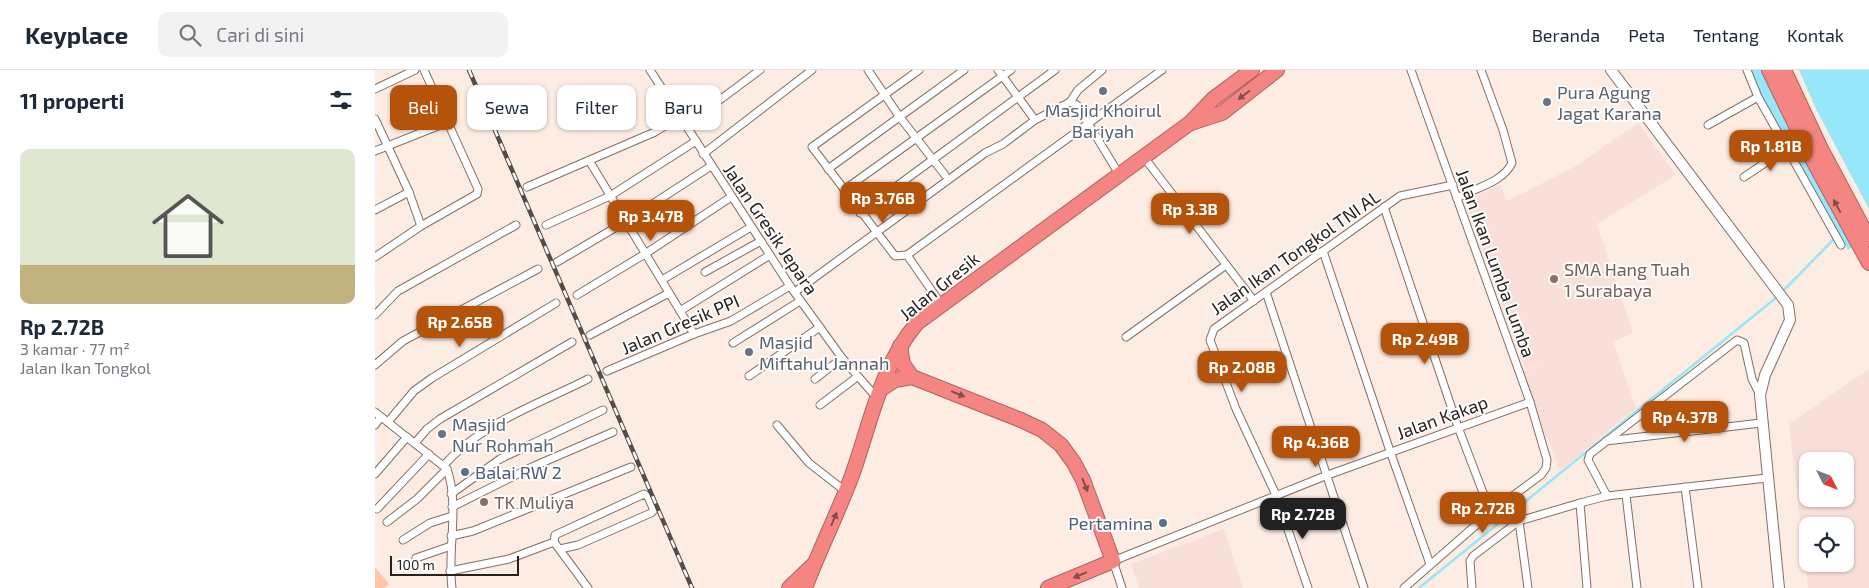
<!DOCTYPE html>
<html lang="id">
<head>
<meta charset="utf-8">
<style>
  :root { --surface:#fff; --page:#f2f2f3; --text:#1f2937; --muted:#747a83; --line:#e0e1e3; --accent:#b45309 }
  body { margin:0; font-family:"Exo 2",sans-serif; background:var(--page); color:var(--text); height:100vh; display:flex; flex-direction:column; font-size:19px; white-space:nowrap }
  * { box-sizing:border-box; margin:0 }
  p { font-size:16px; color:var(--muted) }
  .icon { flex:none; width:28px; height:28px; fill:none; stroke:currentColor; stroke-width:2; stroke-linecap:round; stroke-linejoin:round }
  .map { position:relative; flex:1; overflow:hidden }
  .panel { display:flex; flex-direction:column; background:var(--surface); width:375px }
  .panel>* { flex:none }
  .hud { position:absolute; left:15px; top:15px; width:475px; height:45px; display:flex; gap:10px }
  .needle { width:32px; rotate:132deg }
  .controls { position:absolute; left:1424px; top:382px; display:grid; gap:10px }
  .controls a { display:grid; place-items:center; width:55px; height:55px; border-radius:10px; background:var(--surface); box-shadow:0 1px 4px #0004; font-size:25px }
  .scale { position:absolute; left:15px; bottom:12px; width:129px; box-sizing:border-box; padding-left:5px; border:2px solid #29211d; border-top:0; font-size:14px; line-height:18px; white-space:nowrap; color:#29211d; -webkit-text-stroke:4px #fdfdfd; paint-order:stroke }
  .price { position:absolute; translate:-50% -42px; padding:0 11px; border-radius:10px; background:var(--accent); color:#fff; font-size:16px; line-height:32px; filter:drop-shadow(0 1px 2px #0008) }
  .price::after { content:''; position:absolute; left:50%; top:30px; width:15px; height:11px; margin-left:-8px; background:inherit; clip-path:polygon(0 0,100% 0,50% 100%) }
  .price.current { background:#222; color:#fff }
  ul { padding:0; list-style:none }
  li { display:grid; align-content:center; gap:10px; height:265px; padding:0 20px }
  li span { display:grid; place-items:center; height:155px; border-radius:10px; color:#555 }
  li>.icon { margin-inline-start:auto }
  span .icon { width:90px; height:90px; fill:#fffc; stroke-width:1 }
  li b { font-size:21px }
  h2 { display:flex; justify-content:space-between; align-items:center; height:60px; padding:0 20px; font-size:21px }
  .pill { padding:0 18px; border-radius:10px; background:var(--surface); box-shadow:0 1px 4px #0004; font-size:18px; line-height:45px }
  .pill.current { background:var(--accent); color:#fff }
  header { display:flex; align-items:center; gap:30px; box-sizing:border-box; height:70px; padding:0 25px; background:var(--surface); border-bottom:1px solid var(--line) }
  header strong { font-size:24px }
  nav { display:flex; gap:28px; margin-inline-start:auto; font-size:18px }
  .search { width:350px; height:45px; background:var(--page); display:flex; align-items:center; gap:12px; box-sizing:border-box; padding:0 18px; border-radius:10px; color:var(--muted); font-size:19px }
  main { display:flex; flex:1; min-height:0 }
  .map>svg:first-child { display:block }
</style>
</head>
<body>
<header>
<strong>Keyplace</strong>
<div class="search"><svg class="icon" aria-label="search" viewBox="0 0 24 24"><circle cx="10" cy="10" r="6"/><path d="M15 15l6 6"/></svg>Cari di sini</div>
<nav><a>Beranda</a><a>Peta</a><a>Tentang</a><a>Kontak</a></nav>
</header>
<main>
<section class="panel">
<h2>11 properti<svg class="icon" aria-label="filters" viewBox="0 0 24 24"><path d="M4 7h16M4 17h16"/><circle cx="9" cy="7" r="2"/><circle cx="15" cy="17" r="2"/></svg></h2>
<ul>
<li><span style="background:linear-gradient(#dfe7d0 75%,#c2b280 0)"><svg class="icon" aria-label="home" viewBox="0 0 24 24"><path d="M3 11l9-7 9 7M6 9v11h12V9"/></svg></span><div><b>Rp 2.72B</b><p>3 kamar · 77 m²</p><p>Jalan Ikan Tongkol</p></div></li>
</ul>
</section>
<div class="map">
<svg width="1494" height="518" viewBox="0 0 1494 518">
  <rect width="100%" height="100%" fill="#fdece2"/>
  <g fill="#f9dfda" fill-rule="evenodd">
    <path d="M1494,299V518H1433L1414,354ZM1432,391H1470V429H1432ZM1432,456H1470V494H1432Z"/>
    <path d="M849,459L868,518H764L756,494Z"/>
  </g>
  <path fill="#f9dfd8" d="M1263,53L1301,105L1222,154L1258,263L1238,272L1261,338L1185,401L1173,368L1170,369L1148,301L1175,291L1150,299L1090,131L1125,115L1132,131L1201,96Z"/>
  <path fill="#fec5a6" d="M0,497L14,514L9,518H0Z"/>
  <path fill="#97e7fa" d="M1375,0H1494V164L1473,180L1386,30Z"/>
  <path fill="#fdece2" d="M1389,0H1424L1442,41L1494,139V167Z"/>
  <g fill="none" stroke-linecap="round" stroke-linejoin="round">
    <g stroke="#97e7fa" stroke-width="2.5">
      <path d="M1406,223L1460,168"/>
      <path d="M1044,518L1402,227"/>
    </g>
    <g stroke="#836f65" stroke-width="9">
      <g id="street">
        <path d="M275,0L415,216L467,288L502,328"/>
        <path d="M493,0L524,46L570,105"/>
        <path d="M544,0L437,77L520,186L532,185L566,234"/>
        <path d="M623,0L660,50L695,32L702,35L744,104"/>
        <path d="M1372,0L1383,27L1466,175"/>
        <path d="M0,19L40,0"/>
        <path d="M695,32L703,20L727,0"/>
        <path d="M0,49L34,122L46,156"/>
        <path d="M311,55L385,0"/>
        <path d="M1333,55L1383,27"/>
        <path d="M0,81L73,52"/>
        <path d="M328,84L437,0"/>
        <path d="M768,86L879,231"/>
        <path d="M215,92L319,264"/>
        <path d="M453,99L589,0"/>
        <path d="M1369,107L1411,79"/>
        <path d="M152,117L280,62L306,46"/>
        <path d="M469,120L636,0"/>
        <path d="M1082,128C1102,117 1127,113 1137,93L1128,60L1106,0"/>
        <path d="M1009,137L1083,357L1112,433L1116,442L1144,451L1153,518"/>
        <path d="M0,140L34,122"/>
        <path d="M485,143L680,0"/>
        <path d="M171,155L235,126L321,71"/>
        <path d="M948,181L1015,381L1055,494"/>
        <path d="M532,185L787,0"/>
        <path d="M0,187L46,156L102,124L103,119L49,0"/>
        <path d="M182,192L250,152L336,96"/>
        <path d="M330,202L386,171"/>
        <path d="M287,210L376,157"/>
        <path d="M420,222L610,83L628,74L660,50"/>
        <path d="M891,222L989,518"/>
        <path d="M202,225L270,184L356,127"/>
        <path d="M305,241L395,185"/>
        <path d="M0,245L23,221L141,155"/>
        <path d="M215,265L294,223"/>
        <path d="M751,267L851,195"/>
        <path d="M358,273L425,231"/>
        <path d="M0,295L28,271L163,199"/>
        <path d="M232,301L319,264L356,251L415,216"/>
        <path d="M374,306L445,257"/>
        <path d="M440,309L467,288"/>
        <path d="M445,335L482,307"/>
        <path d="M0,342L72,399C85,436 72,480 77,518"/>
        <path d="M13,352L39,321L57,308L181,233"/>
        <path d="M0,355L6,347"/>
        <path d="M402,355L434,393L470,421"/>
        <path d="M1231,371L1386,353"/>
        <path d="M40,373L52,359L65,349L197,272"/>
        <path d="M69,395C106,353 164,334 213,309"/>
        <path d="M0,404L32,367"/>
        <path d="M1310,417L1323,518"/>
        <path d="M76,424L125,389L228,340"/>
        <path d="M1251,425L1262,518"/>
        <path d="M1232,426L1213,390L1215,384L1362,270L1369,273L1377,309L1385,325"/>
        <path d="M1205,433L1212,518"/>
        <path d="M77,437L157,397L238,362"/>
        <path d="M2,439L54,384"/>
        <path d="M12,452L42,429L72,399"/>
        <path d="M76,466L98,461L256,397"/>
        <path d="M28,470L55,453L77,446"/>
        <path d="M179,472L180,465L269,424L273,427L279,440L276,443L203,475L185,479"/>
        <path d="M41,488L76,476"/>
        <path d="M75,501L134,489L179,472L213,518"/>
        <path d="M747,518L738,491L950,406L1155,332"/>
        <path d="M933,518L901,425L861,339L835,270L839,259L1025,126L1078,115"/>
        <path d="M1029,518L1116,442L1166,405L1171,398L1172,390L1155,332L1036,0"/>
        <path d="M1097,518L1095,491L1098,486L1144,451L1205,433L1232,426L1392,408"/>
      </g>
    </g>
    <g stroke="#836f65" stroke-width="12">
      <path id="secondary" d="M1236,0L1413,235L1415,250L1390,305L1385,325L1404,518"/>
    </g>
    <g stroke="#ae625f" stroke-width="16">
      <g id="highway">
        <path d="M1394,0L1435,85L1494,193"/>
        <path d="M1409,0L1445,77L1494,169"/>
        <path d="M816,53L847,43L902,0"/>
        <path d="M525,276L528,294L537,307"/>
        <path d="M506,319L520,310L537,307L646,350L667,360L686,375L699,393L708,410L738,491L673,518"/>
        <path d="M414,518L439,494"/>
        <path d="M430,518C444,481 462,445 476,408C495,356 505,297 542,253L815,53L838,29L877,0"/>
      </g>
    </g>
    <use href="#street" stroke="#fff" stroke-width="7"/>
    <use href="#secondary" stroke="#fff" stroke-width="10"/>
    <use href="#highway" stroke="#f58582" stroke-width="14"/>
    <g stroke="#564c47" stroke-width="4.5">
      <path id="rail" d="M94,0L317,518"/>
    </g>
    <use href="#rail" stroke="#fdfdfd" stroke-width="2.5" stroke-dasharray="8" stroke-linecap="butt"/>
  </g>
  <defs><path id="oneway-solid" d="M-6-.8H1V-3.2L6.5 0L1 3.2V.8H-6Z" transform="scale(1.25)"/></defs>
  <g fill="#854e4a">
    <use href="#oneway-solid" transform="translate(869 25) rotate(143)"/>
    <use href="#oneway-solid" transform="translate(1462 136) rotate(-118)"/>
    <use href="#oneway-solid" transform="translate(583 324) rotate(22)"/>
    <use href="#oneway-solid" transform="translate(710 415) rotate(68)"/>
    <use href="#oneway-solid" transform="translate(459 449) rotate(-67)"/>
    <use href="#oneway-solid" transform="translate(705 505) rotate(157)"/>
  </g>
  <g fill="#6b7280" stroke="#fdfdfd" stroke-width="2">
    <circle cx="728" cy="21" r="5"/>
    <circle cx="1172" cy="32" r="5"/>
    <circle cx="374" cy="282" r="5"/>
    <circle cx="67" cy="364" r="5"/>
  </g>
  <g fill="#8d6e63" stroke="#fdfdfd" stroke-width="2">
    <circle cx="1179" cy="209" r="5"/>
    <circle cx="109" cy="432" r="5"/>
  </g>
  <g fill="#5c6f8a" stroke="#fdfdfd" stroke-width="2">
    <circle cx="90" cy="402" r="5"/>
    <circle cx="788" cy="453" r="5"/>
  </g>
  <g text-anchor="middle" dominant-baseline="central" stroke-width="4" stroke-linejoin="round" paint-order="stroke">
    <g font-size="18" fill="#5b616d" stroke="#fdfdfd" text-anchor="start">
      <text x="1182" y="22">Pura Agung<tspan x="1182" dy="21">Jagat Karana</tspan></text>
      <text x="728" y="40" text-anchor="middle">Masjid Khoirul<tspan x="728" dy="21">Bariyah</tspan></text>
      <text x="384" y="272">Masjid<tspan x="384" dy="21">Miftahul Jannah</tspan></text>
      <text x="77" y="354">Masjid<tspan x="77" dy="21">Nur Rohmah</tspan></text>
    </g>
    <g font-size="18" fill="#29211d" stroke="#fdfdfd">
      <text transform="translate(396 159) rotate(56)">Jalan Gresik Jepara</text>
      <text transform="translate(920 182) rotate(-35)">Jalan Ikan Tongkol TNI AL</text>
      <text transform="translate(1121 193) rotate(70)">Jalan Ikan Lumba Lumba</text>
      <text transform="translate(564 216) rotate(-39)">Jalan Gresik</text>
      <text transform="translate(305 254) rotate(-23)">Jalan Gresik PPI</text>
      <text transform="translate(1067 347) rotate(-20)">Jalan Kakap</text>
    </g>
    <g font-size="18" fill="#785e54" stroke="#fdfdfd" text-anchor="start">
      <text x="1189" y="199">SMA Hang Tuah<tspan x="1189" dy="21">1 Surabaya</tspan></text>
      <text x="119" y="432">TK Muliya</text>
    </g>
    <g font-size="18" fill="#4e5e75" stroke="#fdfdfd" text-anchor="start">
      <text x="100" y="402">Balai RW 2</text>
      <text x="778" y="453" text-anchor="end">Pertamina</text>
    </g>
  </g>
</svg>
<div class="controls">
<a><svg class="needle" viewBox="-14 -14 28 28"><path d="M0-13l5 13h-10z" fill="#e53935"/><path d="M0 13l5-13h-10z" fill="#747a83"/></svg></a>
<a><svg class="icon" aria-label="locate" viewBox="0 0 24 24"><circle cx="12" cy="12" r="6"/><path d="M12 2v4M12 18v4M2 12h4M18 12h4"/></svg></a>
</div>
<div class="scale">100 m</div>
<b class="price" style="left:1396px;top:102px">Rp 1.81B</b>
<b class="price" style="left:508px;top:154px">Rp 3.76B</b>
<b class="price" style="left:815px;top:165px">Rp 3.3B</b>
<b class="price" style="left:276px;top:172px">Rp 3.47B</b>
<b class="price" style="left:85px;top:278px">Rp 2.65B</b>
<b class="price" style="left:1050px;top:295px">Rp 2.49B</b>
<b class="price" style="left:867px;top:323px">Rp 2.08B</b>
<b class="price" style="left:1310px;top:373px">Rp 4.37B</b>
<b class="price" style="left:941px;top:398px">Rp 4.36B</b>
<b class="price" style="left:1108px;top:464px">Rp 2.72B</b>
<b class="price current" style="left:928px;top:470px">Rp 2.72B</b>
<div class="hud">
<a class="pill current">Beli</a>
<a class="pill">Sewa</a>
<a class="pill">Filter</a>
<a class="pill">Baru</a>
</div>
</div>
</main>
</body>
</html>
